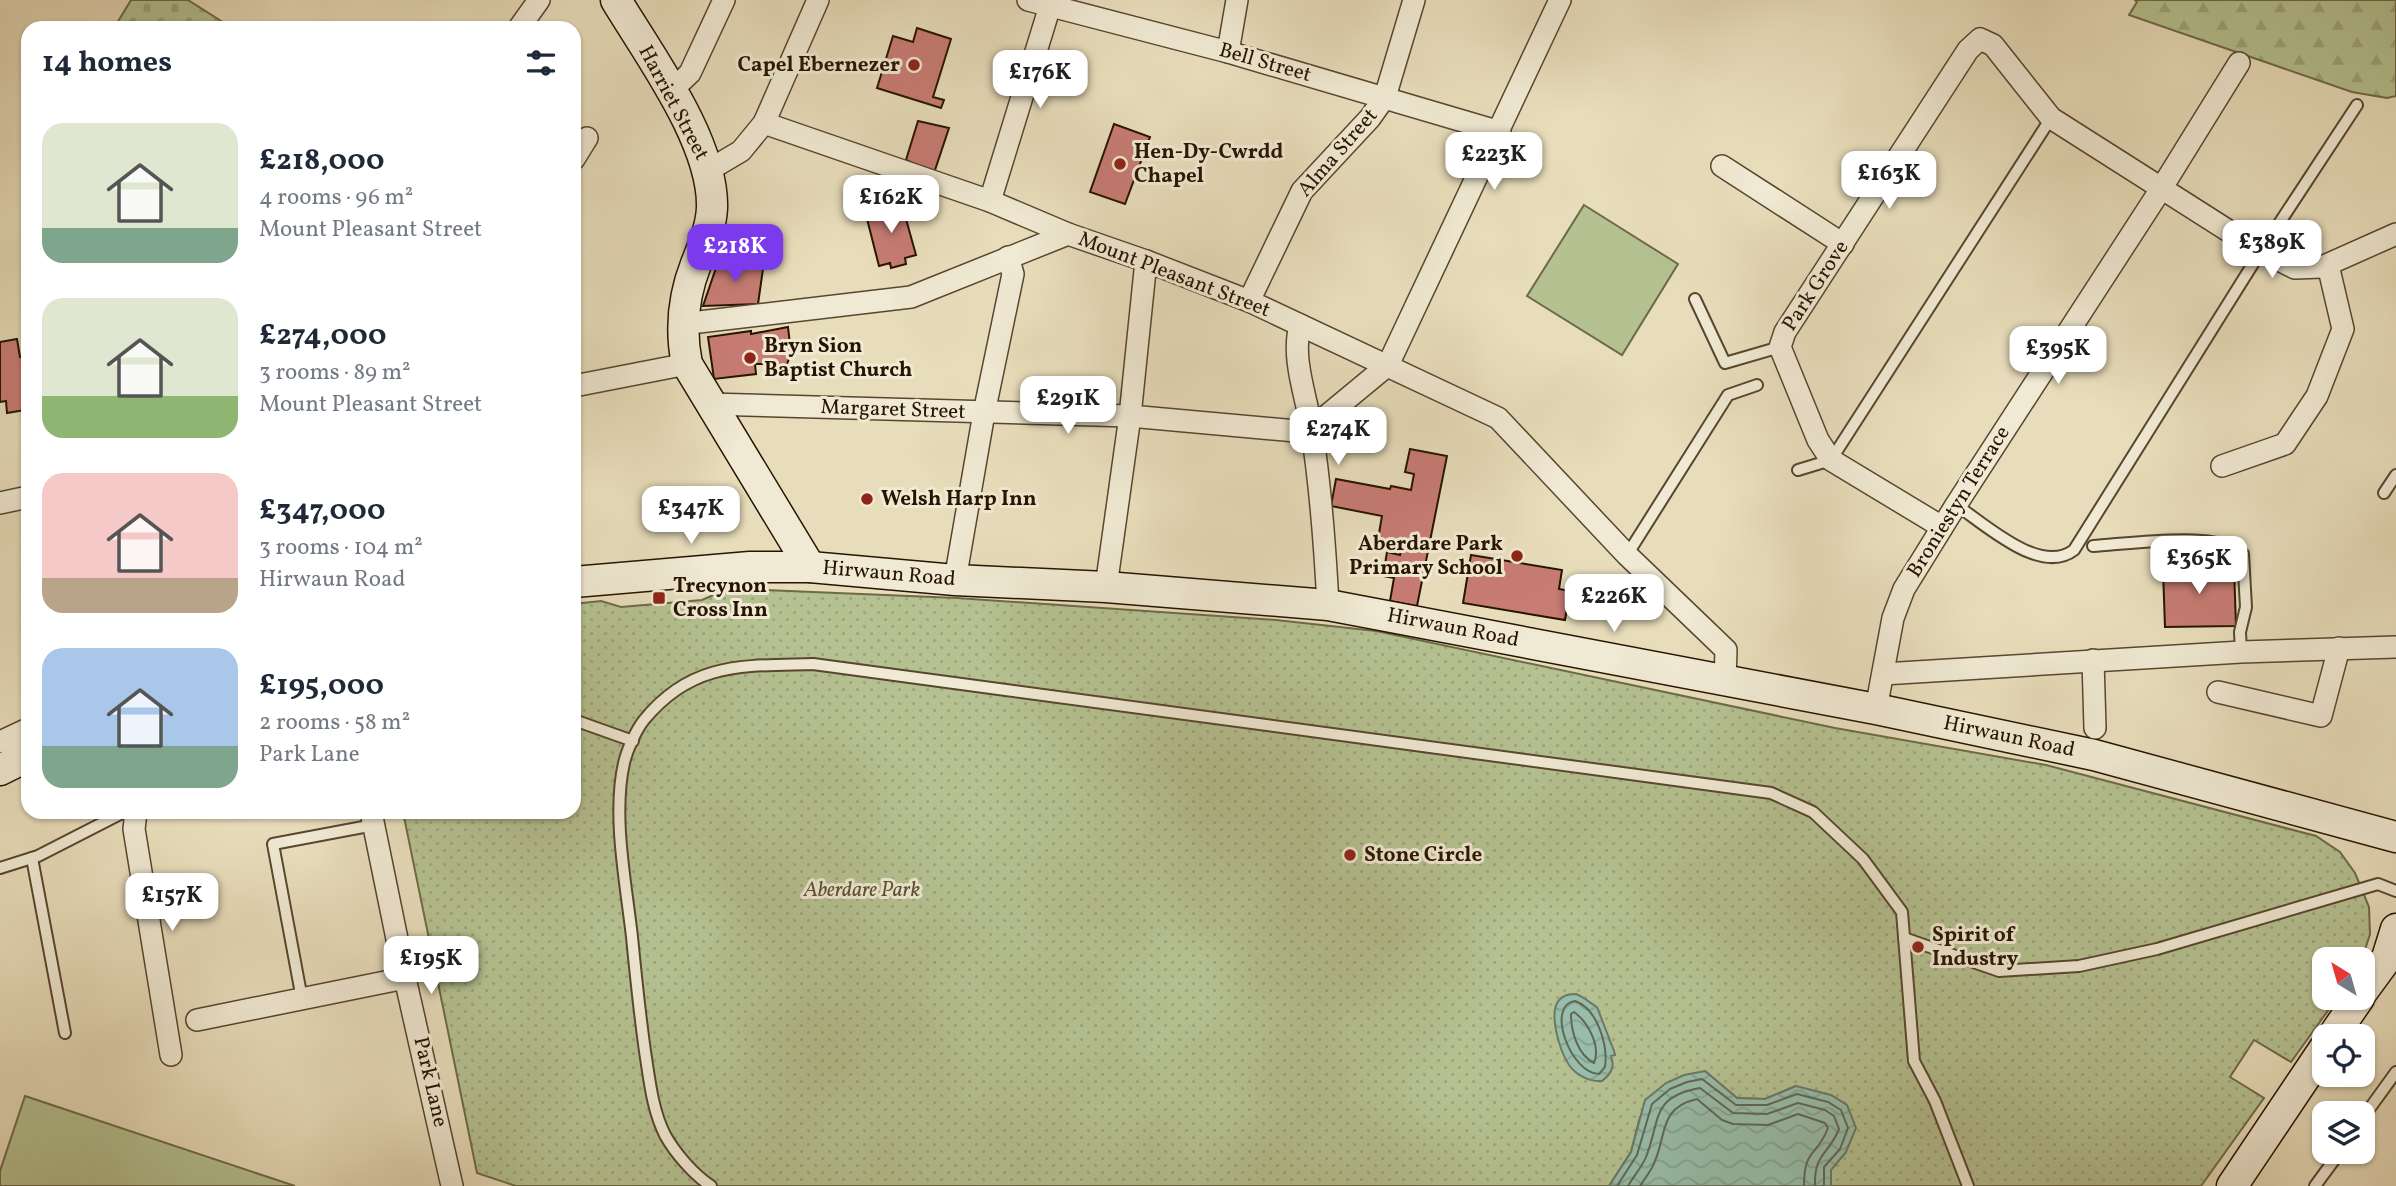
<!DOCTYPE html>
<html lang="en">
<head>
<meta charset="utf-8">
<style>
  :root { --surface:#fff; --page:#f6f6f7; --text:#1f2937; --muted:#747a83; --accent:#7c3aed }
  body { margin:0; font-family:Vollkorn,serif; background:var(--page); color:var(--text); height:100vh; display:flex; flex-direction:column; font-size:26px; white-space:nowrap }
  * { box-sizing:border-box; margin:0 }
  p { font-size:23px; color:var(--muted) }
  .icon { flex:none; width:38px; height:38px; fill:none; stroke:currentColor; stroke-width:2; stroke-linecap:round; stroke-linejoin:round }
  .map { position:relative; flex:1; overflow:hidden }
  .side { position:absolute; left:21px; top:21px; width:560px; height:798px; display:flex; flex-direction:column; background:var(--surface); border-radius:21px; box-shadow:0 2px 5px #0004 }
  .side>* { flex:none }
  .needle { width:46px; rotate:323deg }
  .tools { position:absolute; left:2312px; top:947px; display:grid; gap:14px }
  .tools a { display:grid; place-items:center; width:63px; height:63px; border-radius:14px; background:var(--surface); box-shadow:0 2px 5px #0004; font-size:35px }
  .price { position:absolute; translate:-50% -60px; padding:0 16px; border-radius:14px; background:#fff; color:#222; font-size:23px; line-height:46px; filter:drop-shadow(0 2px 4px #0008) }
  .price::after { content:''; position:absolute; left:50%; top:42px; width:21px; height:16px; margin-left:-10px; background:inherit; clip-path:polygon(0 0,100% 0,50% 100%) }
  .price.on { background:var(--accent); color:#fff }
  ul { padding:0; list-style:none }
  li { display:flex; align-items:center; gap:21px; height:175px; padding:0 21px }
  li span { display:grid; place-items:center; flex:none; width:196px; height:140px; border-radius:21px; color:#555 }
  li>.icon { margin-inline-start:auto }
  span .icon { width:84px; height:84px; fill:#fffc; stroke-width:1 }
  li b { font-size:30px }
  h2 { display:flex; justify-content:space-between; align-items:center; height:84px; padding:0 21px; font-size:30px }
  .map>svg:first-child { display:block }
</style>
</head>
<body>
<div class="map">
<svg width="2396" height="1186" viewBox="0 0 2396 1186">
  <defs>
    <pattern id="forest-firs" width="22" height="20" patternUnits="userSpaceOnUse" patternTransform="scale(1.75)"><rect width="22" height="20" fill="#b5c191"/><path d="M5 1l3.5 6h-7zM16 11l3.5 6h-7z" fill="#9ca57b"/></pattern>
    <pattern id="cemetery-stones" width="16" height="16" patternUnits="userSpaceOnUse" patternTransform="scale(1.75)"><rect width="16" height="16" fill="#b5c191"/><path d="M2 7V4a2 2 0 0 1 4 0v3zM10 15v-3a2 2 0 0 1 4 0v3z" fill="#9ca57b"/></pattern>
    <pattern id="park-dots" width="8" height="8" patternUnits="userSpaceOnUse" patternTransform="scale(1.75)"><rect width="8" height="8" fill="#b5c191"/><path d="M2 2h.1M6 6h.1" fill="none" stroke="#9ca57b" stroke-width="1.8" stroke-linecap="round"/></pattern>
    <pattern id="water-waves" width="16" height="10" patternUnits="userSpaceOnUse" patternTransform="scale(1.75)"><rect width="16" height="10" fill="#98bdaa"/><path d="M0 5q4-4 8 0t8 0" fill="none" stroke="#83a290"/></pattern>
  </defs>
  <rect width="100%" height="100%" fill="#e8ddbb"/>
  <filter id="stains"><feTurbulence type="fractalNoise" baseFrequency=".00286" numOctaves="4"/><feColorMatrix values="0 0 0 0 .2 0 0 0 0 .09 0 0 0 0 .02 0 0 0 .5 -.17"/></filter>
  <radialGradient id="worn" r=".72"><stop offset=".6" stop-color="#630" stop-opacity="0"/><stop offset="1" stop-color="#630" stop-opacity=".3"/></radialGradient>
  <path fill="url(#forest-firs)" stroke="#6e6a48" stroke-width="2" d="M2135,0H2396V96L2387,98L2352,92L2129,15L2137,2Z"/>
  <path fill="url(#cemetery-stones)" stroke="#6e6a48" stroke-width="2" d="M131,0H188L232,28H114Z"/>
  <path fill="url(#park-dots)" stroke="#6e6a48" stroke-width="2" d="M765,590L957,598L1276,620L1376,631L1835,728L2046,765L2316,836L2340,852L2355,873L2369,907L2370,934L2362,959H2324V998H2337L2291,1062L2254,1040L2230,1077L2264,1098L2201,1186H1831L1830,1170L1846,1152L1796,1086L1765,1099L1737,1098L1705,1071L1640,1117L1631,1152L1609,1186H516L477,1173L403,812H574V604L601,601L621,607L702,600L718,593Z"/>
  <g fill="#b5c191" stroke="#6e6a48" stroke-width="2">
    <path d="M1584,205L1678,264L1622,355L1527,296Z"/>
    <path d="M25,1096L295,1186H0V1171Z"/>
  </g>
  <g fill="url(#water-waves)" stroke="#6b7966" stroke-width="2">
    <path d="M1576,994C1584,997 1590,1003 1597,1007L1614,1051L1615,1055L1611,1056C1615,1067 1611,1074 1602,1081C1589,1082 1576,1075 1569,1065C1560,1051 1547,1012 1560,999C1564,995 1570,994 1576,994Z"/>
    <path d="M1705,1071L1737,1098L1765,1099L1796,1086L1831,1095L1847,1105L1856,1128L1846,1152L1831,1170V1186H1609L1631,1152L1645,1100L1666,1083L1684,1075Z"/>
  </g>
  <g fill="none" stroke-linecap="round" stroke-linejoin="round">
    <g stroke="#606855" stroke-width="2">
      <path d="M1575,1001C1598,1009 1608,1046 1605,1067L1599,1074C1571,1074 1545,1005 1575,1001Z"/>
      <path d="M1574,1012C1588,1022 1601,1046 1594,1063C1578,1055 1571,1032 1571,1014Z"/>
      <path d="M1617,1186L1637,1155L1652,1104L1670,1089L1687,1082L1702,1079L1736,1105H1767L1797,1094L1828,1102L1841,1110L1848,1128L1840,1149L1824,1167V1186"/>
      <path d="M1628,1186C1633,1177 1642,1167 1646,1157C1661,1120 1650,1097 1700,1088L1733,1113L1767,1114L1798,1103L1825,1110L1834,1116L1839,1129C1828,1156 1814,1153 1815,1186"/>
      <path d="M1640,1186C1645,1178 1652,1170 1655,1161C1667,1133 1659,1108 1697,1099L1722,1120L1733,1124L1768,1125L1798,1114L1825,1123L1828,1128C1817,1157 1804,1148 1804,1186"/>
    </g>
  </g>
  <g fill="#c77c74" stroke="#271400" stroke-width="2">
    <path d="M917,28L951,39L933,97L944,100L941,108L877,88L893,36L913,42Z"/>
    <path d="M918,121L949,128L934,173L906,160Z"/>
    <path d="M1114,124L1150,137L1125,204L1090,192Z"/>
    <path d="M901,201L916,255L905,258L906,264L891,268L890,263L879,266L865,211Z"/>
    <path d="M728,232L748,239L746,244L757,249L753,260L722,249Z"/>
    <path d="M718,262H764L758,304L703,306Z"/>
    <path d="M788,327L791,353L787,364H755L756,374L714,379L708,337L751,331V334Z"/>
    <path d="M17,339L20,357L27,356L28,361V368L22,369L27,397L23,398L25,410L7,413L6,401L0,402V342Z"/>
    <path d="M1410,449L1447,456L1417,606L1390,601L1394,578L1383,576L1387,552L1400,555L1402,544L1378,539L1382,516L1331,506L1336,479L1390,489L1391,486L1411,490L1414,474L1405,472Z"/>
    <path d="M1471,555L1562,570L1559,589L1570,591L1565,620L1463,603Z"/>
    <path d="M2169,561H2197V569L2234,568L2236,626L2165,627L2163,570H2169Z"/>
  </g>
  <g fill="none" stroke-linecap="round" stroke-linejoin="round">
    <g stroke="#57462f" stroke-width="14">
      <g id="lane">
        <path d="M1695,299L1725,363L1780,347"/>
        <path d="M1798,470L1831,460L2051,118"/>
        <path d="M2384,493L2396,475"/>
        <path d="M1956,505C1985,524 2040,576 2074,550L2261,251L2357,105"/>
        <path d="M2093,546C2128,544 2219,530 2243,554L2246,607L2240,632L2241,652"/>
        <path d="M1627,555L1728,395L1757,385"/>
        <path d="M574,720L633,741"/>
        <path d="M32,858L65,1033"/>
        <path d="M0,868L38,856L124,812"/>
        <path d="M1904,938L1999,971L2079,966L2157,949L2378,884L2396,891"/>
        <path d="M302,999L273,844L374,825"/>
        <path d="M2362,1119L2396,1072"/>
        <path d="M711,1186C694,1175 675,1153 665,1135C653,1111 650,1084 646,1058C640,1018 636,978 632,937C626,883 612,816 624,763C627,750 636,730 644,720C692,661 744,666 813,664L1771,793L1813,812L1863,859L1902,912L1914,1061L1935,1101L1968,1186"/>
        <path d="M2315,1186L2340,1152"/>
      </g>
    </g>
    <g stroke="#57462f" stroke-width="24">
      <g id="street">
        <path d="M1028,0L1228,52L1500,132"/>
        <path d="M519,28L539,0"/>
        <path d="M1228,52L1237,0"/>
        <path d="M671,91L690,73L724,0"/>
        <path d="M764,123L990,201L1068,234"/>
        <path d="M574,159L587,138"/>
        <path d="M1722,166L1843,244"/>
        <path d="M709,170L741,151L764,123L818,0"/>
        <path d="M990,201L1050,6"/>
        <path d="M1249,301L1302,191L1370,118L1385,97L1414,0"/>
        <path d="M682,324L911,297L1068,234L1146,261L1249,301L1498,418L1627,555L1726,650L1725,681"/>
        <path d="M1300,325C1291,360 1307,397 1312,432C1321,490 1325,547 1328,605"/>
        <path d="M574,386L687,364"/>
        <path d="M710,404L1130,416L1307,432L1388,365L1560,0"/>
        <path d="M2222,466L2285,444L2317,396L2343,329L2328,265"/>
        <path d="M0,503L28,497"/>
        <path d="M1942,527L1831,460L1818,440L1780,347L1785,332L1968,50L1980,39L1993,45L2051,118L2257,249L2295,268L2322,267L2396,234"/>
        <path d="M955,580L984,413L1013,274L1008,257"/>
        <path d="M1106,587L1130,416L1146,261"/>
        <path d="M2093,660L2095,728"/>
        <path d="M1883,674L2241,652L2396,647"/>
        <path d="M2218,692L2321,716L2339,648"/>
        <path d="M1876,709L1893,618L1904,589L1956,505L2161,189L2239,63"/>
        <path d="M0,742L28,729"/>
        <path d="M136,812L134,829L171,1055"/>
        <path d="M371,812L405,978L452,1186"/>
        <path d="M197,1020L405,978"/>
      </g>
    </g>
    <g stroke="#271400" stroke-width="33">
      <g id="secondary">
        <path d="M616,0C649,55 714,142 712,208C711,228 703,246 696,264C683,297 680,330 687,364L810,567"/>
        <path d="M574,582L750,567H810L955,580L1106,587L1328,605L1876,709L2094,755L2396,837"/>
        <path d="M0,770L28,756"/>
        <path d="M2362,992L2387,958L2396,929"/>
        <path d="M2333,1036L2359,998"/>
        <path d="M2232,1186L2324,1049"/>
      </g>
    </g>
    <use href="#lane" stroke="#f0e9d3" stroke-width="10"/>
    <use href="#street" stroke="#f0e9d3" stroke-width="21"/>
    <use href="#secondary" stroke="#f0e9d3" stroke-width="30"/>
  </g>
  <g fill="#8f2418" stroke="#f0e9d3" stroke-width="2.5">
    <circle cx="914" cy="65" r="7"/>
    <circle cx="1120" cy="164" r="7"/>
    <circle cx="750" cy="358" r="7"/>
    <circle cx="867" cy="499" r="7"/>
    <circle cx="1517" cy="556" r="7"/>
    <rect x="652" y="591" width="14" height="14" rx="3.5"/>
    <circle cx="1350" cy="855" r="7"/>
    <circle cx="1918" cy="947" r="7"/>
  </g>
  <g text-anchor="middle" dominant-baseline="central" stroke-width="6" stroke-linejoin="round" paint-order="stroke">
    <g font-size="21" fill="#271400" stroke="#f0e9d3">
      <text transform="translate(1265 63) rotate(16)">Bell Street</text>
      <text transform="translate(673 103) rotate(62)">Harriet Street</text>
      <text transform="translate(1338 153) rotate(-49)">Alma Street</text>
      <text transform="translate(1174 275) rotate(21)">Mount Pleasant Street</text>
      <text transform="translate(1816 286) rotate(-57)">Park Grove</text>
      <text transform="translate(893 410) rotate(2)">Margaret Street</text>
      <text transform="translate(1959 502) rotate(-58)">Broniestyn Terrace</text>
      <text transform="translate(889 574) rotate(5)">Hirwaun Road</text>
      <text transform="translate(1453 628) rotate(11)">Hirwaun Road</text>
      <text transform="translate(2009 737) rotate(12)">Hirwaun Road</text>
      <text transform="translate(430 1082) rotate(77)">Park Lane</text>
    </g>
    <g font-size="21" font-weight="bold" fill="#271400" stroke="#f0e9d3" text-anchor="start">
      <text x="900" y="65" text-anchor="end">Capel Ebernezer</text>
      <text x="1134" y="152">Hen-Dy-Cwrdd<tspan x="1134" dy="24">Chapel</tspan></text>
      <text x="764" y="346">Bryn Sion<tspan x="764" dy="24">Baptist Church</tspan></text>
      <text x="881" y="499">Welsh Harp Inn</text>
      <text x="1503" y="544" text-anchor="end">Aberdare Park<tspan x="1503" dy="24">Primary School</tspan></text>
      <text x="673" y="586">Trecynon<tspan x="673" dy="24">Cross Inn</tspan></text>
      <text x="1364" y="855">Stone Circle</text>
      <text x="1932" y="935">Spirit of<tspan x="1932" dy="24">Industry</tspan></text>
    </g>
    <g font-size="21" font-style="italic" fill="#595133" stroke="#f0e9d3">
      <text x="862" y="890">Aberdare Park</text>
    </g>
  </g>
  <rect width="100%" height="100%" filter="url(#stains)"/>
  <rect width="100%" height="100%" fill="url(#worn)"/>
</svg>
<div class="tools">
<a><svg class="needle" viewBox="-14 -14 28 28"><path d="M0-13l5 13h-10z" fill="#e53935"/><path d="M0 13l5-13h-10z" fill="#747a83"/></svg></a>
<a><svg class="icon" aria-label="locate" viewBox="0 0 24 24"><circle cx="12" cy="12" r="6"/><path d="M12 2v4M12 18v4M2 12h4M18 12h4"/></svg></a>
<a><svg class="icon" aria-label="layers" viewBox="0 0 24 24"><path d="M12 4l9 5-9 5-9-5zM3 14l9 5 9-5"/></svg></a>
</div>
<b class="price" style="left:1040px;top:110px">£176K</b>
<b class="price" style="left:1494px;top:192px">£223K</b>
<b class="price" style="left:1889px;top:211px">£163K</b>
<b class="price" style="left:891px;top:235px">£162K</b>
<b class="price" style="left:2272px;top:280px">£389K</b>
<b class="price on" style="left:735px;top:284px">£218K</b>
<b class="price" style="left:2058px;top:386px">£395K</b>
<b class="price" style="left:1068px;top:436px">£291K</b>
<b class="price" style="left:1338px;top:467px">£274K</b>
<b class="price" style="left:691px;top:546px">£347K</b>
<b class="price" style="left:2199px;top:596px">£365K</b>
<b class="price" style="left:1614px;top:634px">£226K</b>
<b class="price" style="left:172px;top:933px">£157K</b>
<b class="price" style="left:431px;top:996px">£195K</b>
<section class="side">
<h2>14 homes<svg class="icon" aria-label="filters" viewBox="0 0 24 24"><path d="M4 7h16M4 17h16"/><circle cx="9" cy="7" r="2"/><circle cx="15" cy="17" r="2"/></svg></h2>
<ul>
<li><span style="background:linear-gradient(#dfe7d0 75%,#7fa58c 0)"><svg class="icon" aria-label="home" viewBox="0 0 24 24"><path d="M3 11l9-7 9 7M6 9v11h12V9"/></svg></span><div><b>£218,000</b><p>4 rooms · 96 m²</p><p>Mount Pleasant Street</p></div></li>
<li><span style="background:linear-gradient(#dfe7d0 70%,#8fb573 0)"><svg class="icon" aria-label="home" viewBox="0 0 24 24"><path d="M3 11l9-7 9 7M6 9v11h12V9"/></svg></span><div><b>£274,000</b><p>3 rooms · 89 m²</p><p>Mount Pleasant Street</p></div></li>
<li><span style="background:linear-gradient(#f6c9c9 75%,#b9a48a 0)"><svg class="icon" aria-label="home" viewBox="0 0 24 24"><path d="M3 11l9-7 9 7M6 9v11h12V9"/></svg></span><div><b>£347,000</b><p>3 rooms · 104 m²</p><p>Hirwaun Road</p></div></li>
<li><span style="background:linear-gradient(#a9c7e8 70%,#7fa58c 0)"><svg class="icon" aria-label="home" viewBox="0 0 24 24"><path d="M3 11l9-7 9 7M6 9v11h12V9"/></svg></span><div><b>£195,000</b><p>2 rooms · 58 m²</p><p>Park Lane</p></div></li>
</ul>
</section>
</div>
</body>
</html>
